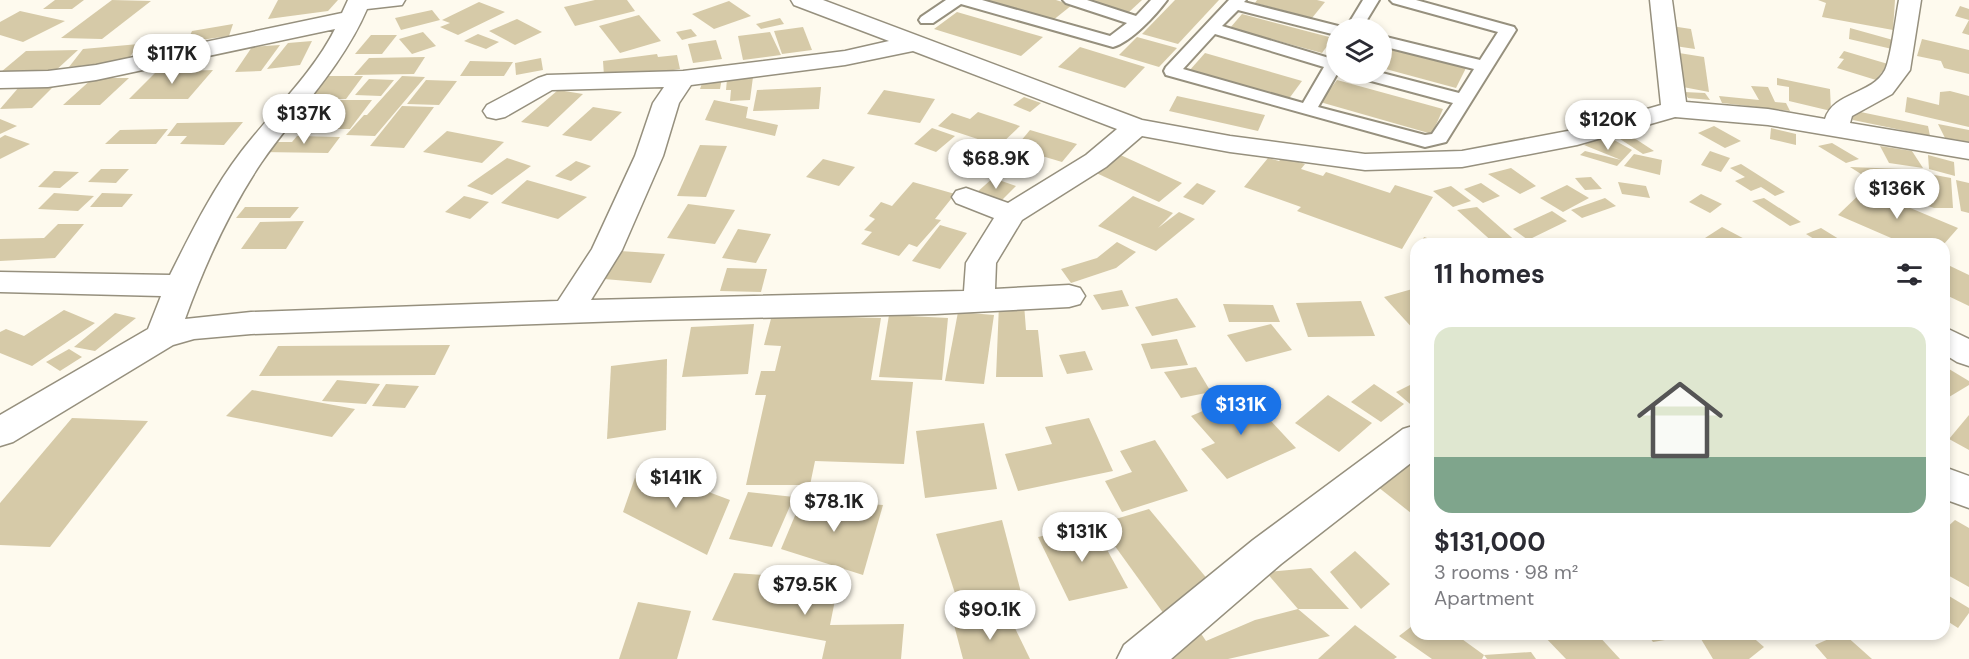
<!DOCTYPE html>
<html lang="en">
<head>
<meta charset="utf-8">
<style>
  :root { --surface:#fff; --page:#f2f2f3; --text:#2b2b33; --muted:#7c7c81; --accent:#1a73e8 }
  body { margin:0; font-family:"DM Sans",sans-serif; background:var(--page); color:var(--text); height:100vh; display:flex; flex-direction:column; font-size:22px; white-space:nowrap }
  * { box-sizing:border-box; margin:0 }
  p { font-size:20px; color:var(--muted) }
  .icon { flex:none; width:33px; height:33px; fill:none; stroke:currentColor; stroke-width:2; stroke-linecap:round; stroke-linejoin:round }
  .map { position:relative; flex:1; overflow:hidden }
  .details { position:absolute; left:1410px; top:238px; width:540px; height:402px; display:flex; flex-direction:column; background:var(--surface); border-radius:18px; box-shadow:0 3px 9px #0003 }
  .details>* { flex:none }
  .tools { position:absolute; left:1326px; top:18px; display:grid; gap:12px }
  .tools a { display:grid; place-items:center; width:66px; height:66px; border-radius:50%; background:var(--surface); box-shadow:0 3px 9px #0003; font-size:30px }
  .price { position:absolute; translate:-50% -51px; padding:0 14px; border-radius:21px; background:#fff; color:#222; font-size:20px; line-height:39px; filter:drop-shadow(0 2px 3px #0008) }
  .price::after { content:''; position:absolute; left:50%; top:36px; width:18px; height:14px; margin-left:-9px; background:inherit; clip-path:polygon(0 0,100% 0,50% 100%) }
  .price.selected { background:var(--accent); color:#fff }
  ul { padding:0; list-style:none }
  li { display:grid; align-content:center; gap:12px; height:318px; padding:0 24px }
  li span { display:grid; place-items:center; height:186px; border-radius:18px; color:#555 }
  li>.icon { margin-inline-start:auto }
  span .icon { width:108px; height:108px; fill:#fffc; stroke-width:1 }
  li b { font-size:26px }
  h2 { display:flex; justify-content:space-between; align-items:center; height:72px; padding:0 24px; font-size:26px }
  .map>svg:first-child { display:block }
</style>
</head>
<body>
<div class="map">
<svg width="1969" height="659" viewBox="0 0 1969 659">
  <rect width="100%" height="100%" fill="#fefaee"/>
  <g fill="#d6caa8">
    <path d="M55,0H84L72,9H43Z"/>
    <path d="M112,0L151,1L102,39L61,38Z"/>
    <path d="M278,0H338L328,11L268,19Z"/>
    <path d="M595,0H627L635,11L575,26L564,7Z"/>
    <path d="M986,0H1056L1072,5L1052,21Z"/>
    <path d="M1084,0H1142L1129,12Z"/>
    <path d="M1175,0H1219L1178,44L1142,34Z"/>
    <path d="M1257,0H1317L1325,2L1312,18L1255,3Z"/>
    <path d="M1818,0H1895L1893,30L1822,17L1826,3Z"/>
    <path d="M729,1L751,16L714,29L692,14Z"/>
    <path d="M479,2L505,12L458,35L440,27L450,23L442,20Z"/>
    <path d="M1960,6L1969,9V35L1962,33L1969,20L1955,16Z"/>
    <path d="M432,10L440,20L401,30L395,18Z"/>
    <path d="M20,11L65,21L23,42L0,35V22Z"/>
    <path d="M957,12L1043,37L1021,56L934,29Z"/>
    <path d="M1242,14L1333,38L1322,53L1230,28Z"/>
    <path d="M639,15L661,41L620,53L599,26Z"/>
    <path d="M780,18L784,24L761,29L756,24Z"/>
    <path d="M517,19L542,32L515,45L489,31Z"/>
    <path d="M233,24L229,36L187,42L192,31Z"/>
    <path d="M1671,26L1691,29L1695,49L1675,46Z"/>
    <path d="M803,27L812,50L782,54L774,31Z"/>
    <path d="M1850,28L1893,40L1892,49L1849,39Z"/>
    <path d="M691,29L697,36L682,40L676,32Z"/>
    <path d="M423,32L436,46L412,54L399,39Z"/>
    <path d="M770,32L781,55L743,60L738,36Z"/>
    <path d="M478,34L499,42L486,49L464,41Z"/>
    <path d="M371,35H397L382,54H355Z"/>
    <path d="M1137,37L1177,48L1159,67L1119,55Z"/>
    <path d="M1922,39L1969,50V74L1944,68L1941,61L1917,56Z"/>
    <path d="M716,40L722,59L693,63L688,44Z"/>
    <path d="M312,41L300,65L267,69L288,43Z"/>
    <path d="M139,44L127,61L69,67L83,49Z"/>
    <path d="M1382,44L1467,66L1456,88L1382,68Z"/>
    <path d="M280,45L261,71L235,72L252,47Z"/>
    <path d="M1080,47L1145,67L1125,88L1058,67Z"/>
    <path d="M78,50L54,72H1L26,51Z"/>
    <path d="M1844,51L1888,64L1876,80L1837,68L1844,59L1839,58Z"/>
    <path d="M1205,53L1302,81L1288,100L1189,71Z"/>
    <path d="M1679,53L1704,57L1709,92L1683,87Z"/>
    <path d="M657,54L658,57L677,55L680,69L638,75L637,72L604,76L603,61Z"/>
    <path d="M425,57L414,74L354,75L369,58Z"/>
    <path d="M541,58L543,70L516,75L515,63Z"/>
    <path d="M470,61L513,62L504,76H460Z"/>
    <path d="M213,70L188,99H129L156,72Z"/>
    <path d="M328,76H363L346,99H308Z"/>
    <path d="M402,76L425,77L375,136L346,135L364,115H367Z"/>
    <path d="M753,77L750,100L730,101L731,90H726L727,79Z"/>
    <path d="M93,78H129L100,105H63Z"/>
    <path d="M704,78H722L720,89H700Z"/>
    <path d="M1777,78L1830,89L1831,111L1789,101V87L1777,85Z"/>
    <path d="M369,79L394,80L381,96L355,95Z"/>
    <path d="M426,80L457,81L439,105L407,104Z"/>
    <path d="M1337,80L1443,109L1432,134L1320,102Z"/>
    <path d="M54,86L32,108L0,109L19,87Z"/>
    <path d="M1751,86L1768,87L1775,102L1786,103L1790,111L1722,103L1719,96L1759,100Z"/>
    <path d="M821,87L819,109L753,111L757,90Z"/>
    <path d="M558,90L583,94L548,127L521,122Z"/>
    <path d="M884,90L935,99L920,123L867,114Z"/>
    <path d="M1950,91L1969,96V127L1905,112L1907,97L1939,105L1940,92Z"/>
    <path d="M1684,92L1705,93L1710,100L1688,98Z"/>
    <path d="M1177,96L1265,115L1258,131L1169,111Z"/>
    <path d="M1024,97L1041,103L1030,112L1013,105Z"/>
    <path d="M305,100H372L350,129H281Z"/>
    <path d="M714,100L748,107L746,118L778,125L775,136L705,120Z"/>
    <path d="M402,106L434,107L404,148L370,146Z"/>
    <path d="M593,107L622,112L591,141L562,135Z"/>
    <path d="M1851,110L1928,126L1930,136L1853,120Z"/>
    <path d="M978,112L1020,126L999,146L938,126L952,113L970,119Z"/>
    <path d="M0,119L17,126L0,134Z"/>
    <path d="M243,122L224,145L180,144L187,136H167L177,123Z"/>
    <path d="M1938,124L1969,130V142L1945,138Z"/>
    <path d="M1714,126L1741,141L1725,148L1698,133Z"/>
    <path d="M932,128L955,136L936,152L914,144Z"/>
    <path d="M1771,128L1796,134V145L1770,139Z"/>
    <path d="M168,129L156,144H105L120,130Z"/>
    <path d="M1030,130L1077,144L1062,162L1015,148Z"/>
    <path d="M447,131L504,142L482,163L423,152Z"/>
    <path d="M1628,134L1654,151L1643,154L1617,137Z"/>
    <path d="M5,135L30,144L0,159V138Z"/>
    <path d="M1605,135L1632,150L1617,166L1580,155L1585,151L1621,160L1584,145Z"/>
    <path d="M297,136L340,137L328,153L262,152L271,142H292Z"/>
    <path d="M1832,143L1859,159L1846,163L1818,146Z"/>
    <path d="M700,145L727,146L706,197L677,196Z"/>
    <path d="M1880,146L1912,151L1923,168L1889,163Z"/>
    <path d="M1710,151L1730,158L1721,172L1701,165Z"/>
    <path d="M1116,153L1182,183L1159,202L1092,171Z"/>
    <path d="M1634,154L1662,160L1660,175L1624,166Z"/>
    <path d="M1928,155L1954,162L1955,176L1929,169Z"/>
    <path d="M1283,157L1305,164L1301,169L1323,176L1326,172L1390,193L1395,185L1433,197L1402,249L1297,211L1301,207L1244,187L1268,158L1279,161Z"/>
    <path d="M507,158L531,166L492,195L467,186Z"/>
    <path d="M823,159L855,167L839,186L806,177Z"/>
    <path d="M576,161L591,166L571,181L555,176Z"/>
    <path d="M1741,164L1785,192L1775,196L1761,187L1751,191L1735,181L1745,177L1730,168Z"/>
    <path d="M1850,167L1902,169L1951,178L1953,208H1934L1916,202L1911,195L1872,181Z"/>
    <path d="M1511,168L1536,186L1520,194L1488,174Z"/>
    <path d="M101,169H129L116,183L88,182Z"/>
    <path d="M54,171L79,172L60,188L38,187Z"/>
    <path d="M1591,177L1602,189L1585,190L1575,178Z"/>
    <path d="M993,178L1016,186L1000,202L976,193Z"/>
    <path d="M527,180L587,197L558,219L501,203Z"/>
    <path d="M1956,180L1969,183V213L1961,211Z"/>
    <path d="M913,182L955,194L935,219L941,220L917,247L909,244L899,256L861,244L872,232L864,230L875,219L869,216L881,202L892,206Z"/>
    <path d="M1618,182L1646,186L1650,198L1622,194Z"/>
    <path d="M1197,183L1216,191L1203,205L1183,197Z"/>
    <path d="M1481,183L1500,196L1483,203L1464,189Z"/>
    <path d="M1567,185L1589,198L1563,212L1540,198Z"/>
    <path d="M1451,186L1471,201L1453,207L1433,191Z"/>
    <path d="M1865,189L1958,228L1944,244H1905L1838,215Z"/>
    <path d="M54,193L94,196L78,211L38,209Z"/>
    <path d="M102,193L133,194L122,207H90Z"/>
    <path d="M1701,194L1722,204L1710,213L1689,202Z"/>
    <path d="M464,196L489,202L470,219L445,212Z"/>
    <path d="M1133,196L1173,213L1158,228L1179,212L1195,219L1156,251L1098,226Z"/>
    <path d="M1605,198L1616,206L1582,218L1571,210Z"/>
    <path d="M1764,198L1801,222L1790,226L1752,201Z"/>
    <path d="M688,204L735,210L715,244L667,238Z"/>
    <path d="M245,207H299L290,218H236Z"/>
    <path d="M1477,207L1519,244H1495L1457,210Z"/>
    <path d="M1552,211L1567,221L1528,240L1513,229Z"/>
    <path d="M304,221L286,249H241L260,222Z"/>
    <path d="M58,224H84L55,258L0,261V239L44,238Z"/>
    <path d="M940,225L967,233L940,269L912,261Z"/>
    <path d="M1722,227L1754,244H1718L1705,238Z"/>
    <path d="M1821,228L1847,244H1822L1806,234Z"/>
    <path d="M738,229L771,234L756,263L722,258Z"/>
    <path d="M1424,237L1445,244H1421Z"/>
    <path d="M1117,242L1136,252L1116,268L1071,283L1061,269L1097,258Z"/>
    <path d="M620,251L665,254L651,283L604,279Z"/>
    <path d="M1948,265L1969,275V306L1944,294V269Z"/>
    <path d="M727,268L767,269L761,292L720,291Z"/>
    <path d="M1416,288V332L1384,297Z"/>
    <path d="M1122,290L1129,306L1102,310L1093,295Z"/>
    <path d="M1177,298L1196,327L1152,336L1135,307Z"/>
    <path d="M1361,301L1375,336L1308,337L1296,303Z"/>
    <path d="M999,304H1024L1026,330H1038L1043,377H996Z"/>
    <path d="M1223,304L1273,305L1280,322H1229Z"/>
    <path d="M64,310L95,323L32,366L0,353V332L6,329L24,336Z"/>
    <path d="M958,312L994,315L984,384L945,381Z"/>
    <path d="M115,313L136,318L95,351L74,347Z"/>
    <path d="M772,315L881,318L871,380L913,382L904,464L815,461L810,485H746L766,395H755L761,371H775L781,346L764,345Z"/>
    <path d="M889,315L948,318L942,380L879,377Z"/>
    <path d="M754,324L748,374L682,377L691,327Z"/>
    <path d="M1271,324L1292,350L1246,362L1227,335Z"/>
    <path d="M1177,339L1188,365L1151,369L1141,344Z"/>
    <path d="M450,345L435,375L259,376L278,346Z"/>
    <path d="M69,349L82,357L60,371L46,362Z"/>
    <path d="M1085,351L1093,370L1067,374L1059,355Z"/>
    <path d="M667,359L666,430L607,439L611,366Z"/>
    <path d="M1944,366L1969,381V385L1944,400Z"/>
    <path d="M1196,367L1211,392L1181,398L1164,372Z"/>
    <path d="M337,380L380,384L366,404L322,401Z"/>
    <path d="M1416,382V409L1396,392Z"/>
    <path d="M386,384L419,386L405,408L372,406Z"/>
    <path d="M1374,384L1404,404L1381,422L1351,402Z"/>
    <path d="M252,390L355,409L332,437L226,416Z"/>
    <path d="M1245,393L1296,448L1227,479L1201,449L1215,443L1191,416Z"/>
    <path d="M1328,395L1372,423L1339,452L1295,423Z"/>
    <path d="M1969,415V450L1949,439Z"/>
    <path d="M72,418L148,421L50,547L0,545V503Z"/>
    <path d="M1089,418L1113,471L1018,491L1005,454L1052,444L1045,427Z"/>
    <path d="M984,423L997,489L925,498L916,431Z"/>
    <path d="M1155,440L1188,491L1122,512L1105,481L1132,472L1120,451Z"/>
    <path d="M1415,460L1416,461V517L1378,487Z"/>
    <path d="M639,466L730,500L707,555L623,512Z"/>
    <path d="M748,492L794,497L772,547L729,539Z"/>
    <path d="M802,499L883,505L863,575L781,549Z"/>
    <path d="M1149,509L1214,587L1169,621L1099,524Z"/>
    <path d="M1002,520L1023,600L960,609L936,534Z"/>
    <path d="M1955,520L1969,528V587L1944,573V530Z"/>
    <path d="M1093,524L1128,588L1069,601L1038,537Z"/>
    <path d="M1355,551L1390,584L1361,609L1330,572Z"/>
    <path d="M1311,568L1349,609H1298L1266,572Z"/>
    <path d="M734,573L839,580L830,625L904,624L901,659H822L826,641L712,620Z"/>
    <path d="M1944,593L1969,608V613L1958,628L1944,619Z"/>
    <path d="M638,602L691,611L677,659H619Z"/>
    <path d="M1298,609L1330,636L1228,659H1155L1194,623L1206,641L1255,620Z"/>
    <path d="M1011,620L1030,659H963L954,625Z"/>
    <path d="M1416,623V634H1455L1484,655L1482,659H1432L1399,636Z"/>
    <path d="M1355,625L1397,657L1394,659H1318Z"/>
    <path d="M1542,634H1597L1620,659H1566Z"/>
    <path d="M1647,634H1689V636L1653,642Z"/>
    <path d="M1709,634H1749L1764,647L1749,659H1713L1701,639Z"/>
    <path d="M1840,634H1844L1872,659H1827L1815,645Z"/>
    <path d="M1531,652L1536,659H1487L1484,655Z"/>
  </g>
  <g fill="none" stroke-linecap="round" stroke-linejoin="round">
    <g stroke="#96907e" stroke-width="4">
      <g id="service">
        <path d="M946,0H982L1110,36L1127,23L1066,3L1063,0H1087L1136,16L1151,0H1167C1156,15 1131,42 1113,47L961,4L933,23H921L919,20L921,17Z"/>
        <path d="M1229,0H1246L1244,2L1342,27L1343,28H1336V35L1238,10L1222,26L1329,58L1336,55L1337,74L1318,107L1425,135L1432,134L1453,103L1360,78L1358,74L1382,73L1459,93L1474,69L1382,46V36L1480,60L1498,32L1393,3L1390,0H1416L1514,27L1516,30L1446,142L1425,147L1166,75L1164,71L1166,67ZM1215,34L1324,67L1303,103L1183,69Z"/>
        <path d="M1363,0H1379L1362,28H1346Z"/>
      </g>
    </g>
    <g stroke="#96907e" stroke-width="3">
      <g id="minor">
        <path d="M348,0H405L402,5L367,9C342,67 297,111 261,163C229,211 205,264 185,319L251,312L558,301L592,249L635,156L653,103L664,87L552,90L505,117L496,119L487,117L483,111L487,105L538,78L547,75L683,71L845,51L889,41L794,5L791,0H823L1142,120L1230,136L1365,154L1462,151L1573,130L1661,105L1650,0H1672L1686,102L1768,109L1825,119C1833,92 1872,95 1885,70C1891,58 1896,15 1899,0H1921L1910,70L1892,94L1852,116L1850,123L1969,143V159L1768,125L1675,117L1577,145L1462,167L1365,170L1230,152L1142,136L1106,167L1022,220L996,263L995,289L1069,285L1080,288L1085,296L1080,304L1069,307L935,314L650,320L251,334L194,339L173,345L13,442L0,446V415L148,329L161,296L0,292V272L170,275C191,233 212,190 241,152C270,114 314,72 335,29L96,80L48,87L0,88V72L48,71L96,65L342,13ZM913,51L1117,129L1086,155L1008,203L966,188L956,191L952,197L956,203L994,218L966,263L964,291L591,300L622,250L663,156L679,103L691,85L845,65Z"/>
        <path d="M1944,327L1969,339V366L1957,362L1944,354Z"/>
        <path d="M1416,425V459L1281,564L1171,659H1117L1124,645L1253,540L1403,429Z"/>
        <path d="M1944,467L1969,476V508L1944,499Z"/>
      </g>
    </g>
    <use href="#service" fill="#fff" fill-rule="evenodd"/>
    <use href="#minor" fill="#fff" fill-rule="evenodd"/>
  </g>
</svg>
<div class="tools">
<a><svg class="icon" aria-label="layers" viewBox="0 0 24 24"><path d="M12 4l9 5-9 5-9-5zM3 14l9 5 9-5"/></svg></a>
</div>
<b class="price" style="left:172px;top:85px">$117K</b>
<b class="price" style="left:304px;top:145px">$137K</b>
<b class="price" style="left:1608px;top:151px">$120K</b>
<b class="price" style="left:996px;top:190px">$68.9K</b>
<b class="price" style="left:1897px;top:220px">$136K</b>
<b class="price selected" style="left:1241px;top:436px">$131K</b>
<b class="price" style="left:676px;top:509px">$141K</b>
<b class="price" style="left:834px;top:533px">$78.1K</b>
<b class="price" style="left:1082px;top:563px">$131K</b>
<b class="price" style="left:805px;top:616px">$79.5K</b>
<b class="price" style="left:990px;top:641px">$90.1K</b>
<section class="details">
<h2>11 homes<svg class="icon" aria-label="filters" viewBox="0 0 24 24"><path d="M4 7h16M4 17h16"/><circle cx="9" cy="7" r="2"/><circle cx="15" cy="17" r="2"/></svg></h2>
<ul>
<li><span style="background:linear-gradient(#dfe7d0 70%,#7fa58c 0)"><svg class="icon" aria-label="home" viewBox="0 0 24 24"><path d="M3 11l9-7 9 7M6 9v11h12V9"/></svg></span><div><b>$131,000</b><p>3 rooms · 98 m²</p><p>Apartment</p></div></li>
</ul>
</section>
</div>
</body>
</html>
